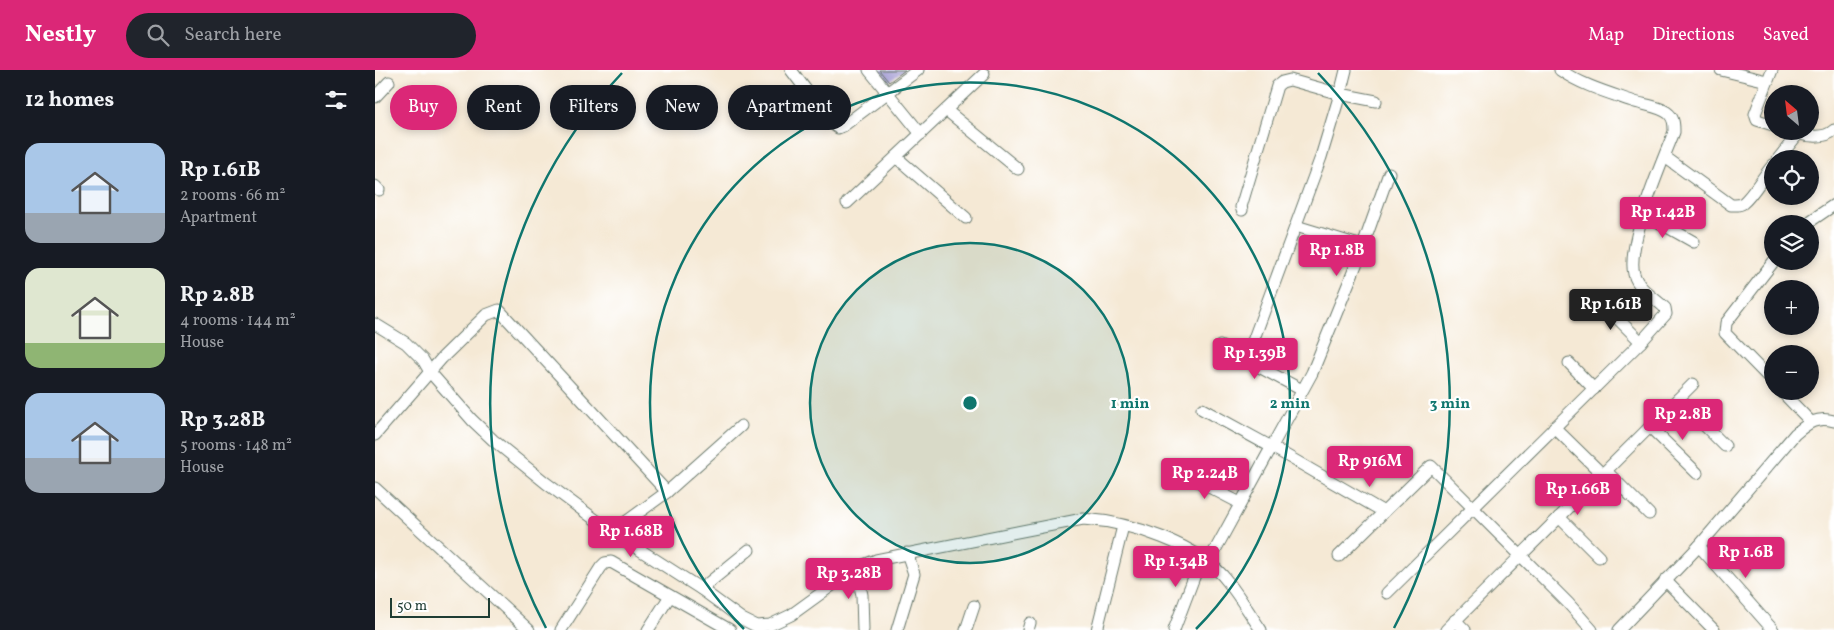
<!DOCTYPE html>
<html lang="en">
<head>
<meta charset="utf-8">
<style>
  :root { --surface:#171b24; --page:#20242c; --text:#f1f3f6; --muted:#9ea1a6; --accent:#db2777 }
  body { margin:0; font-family:Vollkorn,serif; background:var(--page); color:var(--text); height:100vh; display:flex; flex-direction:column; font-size:19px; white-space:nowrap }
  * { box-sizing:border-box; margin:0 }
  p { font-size:16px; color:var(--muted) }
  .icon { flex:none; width:28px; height:28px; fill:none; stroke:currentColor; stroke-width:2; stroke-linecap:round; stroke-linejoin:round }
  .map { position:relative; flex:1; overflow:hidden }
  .panel { display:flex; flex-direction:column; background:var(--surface); width:375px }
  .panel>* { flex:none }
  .banner { position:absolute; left:15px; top:15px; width:475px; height:45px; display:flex; gap:10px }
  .needle { width:32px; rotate:332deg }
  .tools { position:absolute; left:1389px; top:15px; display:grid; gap:10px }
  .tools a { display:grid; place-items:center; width:55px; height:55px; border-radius:50%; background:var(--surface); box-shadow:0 2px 8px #0003; font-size:25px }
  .scale { position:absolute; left:15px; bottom:12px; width:100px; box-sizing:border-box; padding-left:5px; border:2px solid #1f3d34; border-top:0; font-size:14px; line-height:18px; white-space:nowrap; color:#1f3d34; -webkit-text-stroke:4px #fff; paint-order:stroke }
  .price { position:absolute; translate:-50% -42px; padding:0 11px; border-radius:5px; background:var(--accent); color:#fff; font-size:16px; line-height:32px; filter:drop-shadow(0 1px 2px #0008) }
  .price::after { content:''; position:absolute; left:50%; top:30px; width:15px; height:11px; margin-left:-8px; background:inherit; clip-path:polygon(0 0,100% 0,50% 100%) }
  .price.selected { background:#222; color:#fff }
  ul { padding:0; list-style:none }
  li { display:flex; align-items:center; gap:15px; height:125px; padding:0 25px }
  li span { display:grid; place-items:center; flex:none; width:140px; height:100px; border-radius:15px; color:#555 }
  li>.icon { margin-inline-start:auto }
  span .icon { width:60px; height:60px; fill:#fffc; stroke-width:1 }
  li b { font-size:21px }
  h2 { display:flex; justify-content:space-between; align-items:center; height:60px; padding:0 25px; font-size:21px }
  .tag { padding:0 18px; border-radius:22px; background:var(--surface); box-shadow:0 2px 8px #0003; font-size:18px; line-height:45px }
  .tag.selected { background:var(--accent); color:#fff }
  header { display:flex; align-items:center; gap:30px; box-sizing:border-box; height:70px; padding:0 25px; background:var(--accent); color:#fff }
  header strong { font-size:24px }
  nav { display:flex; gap:28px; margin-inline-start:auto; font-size:18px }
  .search { width:350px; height:45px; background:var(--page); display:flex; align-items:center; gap:12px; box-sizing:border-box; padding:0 18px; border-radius:28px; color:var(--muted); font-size:19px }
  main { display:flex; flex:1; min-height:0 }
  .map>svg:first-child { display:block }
</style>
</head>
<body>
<header>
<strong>Nestly</strong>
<div class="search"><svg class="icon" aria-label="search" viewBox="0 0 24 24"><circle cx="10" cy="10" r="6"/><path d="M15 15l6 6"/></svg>Search here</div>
<nav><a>Map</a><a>Directions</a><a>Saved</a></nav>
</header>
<main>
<section class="panel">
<h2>12 homes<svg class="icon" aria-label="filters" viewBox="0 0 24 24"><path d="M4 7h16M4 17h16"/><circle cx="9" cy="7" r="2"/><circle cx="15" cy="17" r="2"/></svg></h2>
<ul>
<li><span style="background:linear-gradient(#a9c7e8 70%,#9aa5b1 0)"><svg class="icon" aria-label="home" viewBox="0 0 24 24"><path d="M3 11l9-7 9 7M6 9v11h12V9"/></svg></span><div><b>Rp 1.61B</b><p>2 rooms · 66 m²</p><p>Apartment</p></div></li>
<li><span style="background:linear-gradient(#dfe7d0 75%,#8fb573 0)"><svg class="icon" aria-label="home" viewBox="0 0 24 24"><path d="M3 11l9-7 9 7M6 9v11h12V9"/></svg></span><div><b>Rp 2.8B</b><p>4 rooms · 144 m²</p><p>House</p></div></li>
<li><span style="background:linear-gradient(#a9c7e8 65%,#9aa5b1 0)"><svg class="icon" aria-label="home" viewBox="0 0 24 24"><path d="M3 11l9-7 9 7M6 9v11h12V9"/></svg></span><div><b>Rp 3.28B</b><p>5 rooms · 148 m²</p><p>House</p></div></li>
</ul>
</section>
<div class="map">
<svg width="1459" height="560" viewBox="0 0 1459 560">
  <rect width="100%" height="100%" fill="#fff"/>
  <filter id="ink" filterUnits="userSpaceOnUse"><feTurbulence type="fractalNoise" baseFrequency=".02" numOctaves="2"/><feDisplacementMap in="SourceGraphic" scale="10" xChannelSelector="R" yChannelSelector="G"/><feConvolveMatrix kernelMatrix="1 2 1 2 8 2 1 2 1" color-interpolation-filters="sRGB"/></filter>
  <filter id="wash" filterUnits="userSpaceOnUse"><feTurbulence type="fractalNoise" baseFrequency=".0096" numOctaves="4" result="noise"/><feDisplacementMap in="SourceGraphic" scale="20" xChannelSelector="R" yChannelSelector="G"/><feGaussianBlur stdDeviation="1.12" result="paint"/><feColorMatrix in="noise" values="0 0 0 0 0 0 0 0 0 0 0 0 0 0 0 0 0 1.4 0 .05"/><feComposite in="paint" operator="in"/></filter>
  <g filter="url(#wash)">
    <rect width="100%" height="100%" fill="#f5e9d5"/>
    <g id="blocks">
      <path fill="#a9a2d5" d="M504,0H530L514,12Z"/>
    </g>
  </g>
  <g filter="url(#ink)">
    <use href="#blocks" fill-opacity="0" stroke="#6a796c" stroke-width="1"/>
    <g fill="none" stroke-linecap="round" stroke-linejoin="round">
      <g stroke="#6a796c" stroke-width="13">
        <g id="minor">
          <path d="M416,0L456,53L463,58L468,56L543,0"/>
          <path d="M494,0L546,64"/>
          <path d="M971,0L965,24L1001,31"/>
          <path d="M1346,0L1392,11"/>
          <path d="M1397,0L1380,44L1382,50L1398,55"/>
          <path d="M0,27L14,12"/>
          <path d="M571,40L643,99"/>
          <path d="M1416,61C1429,66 1449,70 1459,60"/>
          <path d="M521,87L591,148"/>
          <path d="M1290,87L1356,135C1360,135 1364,136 1368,133C1378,125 1388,106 1398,95"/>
          <path d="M1403,89L1423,64"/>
          <path d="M0,116L4,120"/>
          <path d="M472,133L609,4"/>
          <path d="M867,140L866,137L902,16L907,12L915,10L965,24L946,87L871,290"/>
          <path d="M1269,144L1319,172"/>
          <path d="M1431,154L1459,135"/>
          <path d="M921,156L987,176"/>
          <path d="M1224,230L1266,272"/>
          <path d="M0,254L31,273L48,290L55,302L97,350L118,370L171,413L237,462L326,519L367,549L381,556L395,555L416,545L481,498L501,490L708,449C754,452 825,474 853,512C865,527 875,544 886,560"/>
          <path d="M845,276L927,320"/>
          <path d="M1194,293L1219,319"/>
          <path d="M1398,312L1350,263L1351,253L1399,191"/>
          <path d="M1406,321L1435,351"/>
          <path d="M1303,329L1350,376"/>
          <path d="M827,339L902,380L1009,442"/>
          <path d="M1179,357L1227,404"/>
          <path d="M1275,357L1322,403"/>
          <path d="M0,365L67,288L111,245L124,240L292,422"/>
          <path d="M1231,401L1274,444"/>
          <path d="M807,403L865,433"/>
          <path d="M0,418L154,560"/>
          <path d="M1184,447L1224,487"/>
          <path d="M237,462L292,422L366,356"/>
          <path d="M1324,476L1398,560"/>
          <path d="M964,486L1056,396L1193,533L1217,560"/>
          <path d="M833,493L937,303L983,190L1014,103"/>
          <path d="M481,498L487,525L488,560"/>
          <path d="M1290,510L1339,560"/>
          <path d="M326,519L374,480"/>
          <path d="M1012,523L1266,272L1291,244L1290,238C1280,228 1263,219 1259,204C1251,175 1287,92 1299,62C1299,55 1299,49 1294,44C1285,36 1268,35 1257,31C1234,23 1206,15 1185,0"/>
          <path d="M1080,550L1090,560"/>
          <path d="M186,560L226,497L230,493L236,492L355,560"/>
          <path d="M273,560L295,526"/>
          <path d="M522,560L539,504L532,483"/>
          <path d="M591,560L599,536"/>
          <path d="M653,560L655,553"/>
          <path d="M722,560L748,456"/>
          <path d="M799,560L827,486"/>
          <path d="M1071,560L1318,314"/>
          <path d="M1244,560L1324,476L1420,364C1433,353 1442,346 1459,351"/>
        </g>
      </g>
      <use href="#minor" stroke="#fff" stroke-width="11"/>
    </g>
  </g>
  <circle cx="595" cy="333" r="160" fill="#0f766e" fill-opacity=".12"/>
  <g fill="none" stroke="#0f766e" stroke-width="2.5">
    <circle cx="595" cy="333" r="160"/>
    <path d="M369 559A320 320 0 1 1 821 559"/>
    <path d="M171 558A480 480 0 0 1 247 3M943 3A480 480 0 0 1 1019 558"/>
  </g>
  <circle cx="595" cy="333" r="8" fill="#0f766e" stroke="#fff" stroke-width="2.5"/>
  <g font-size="15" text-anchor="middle" font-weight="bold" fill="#0f766e" stroke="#fff" stroke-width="4.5" stroke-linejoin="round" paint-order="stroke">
    <text x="755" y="338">1 min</text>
    <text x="915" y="338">2 min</text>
    <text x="1075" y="338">3 min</text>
  </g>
</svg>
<div class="tools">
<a><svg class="needle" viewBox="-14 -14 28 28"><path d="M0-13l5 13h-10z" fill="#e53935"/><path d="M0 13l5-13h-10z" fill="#9ea1a6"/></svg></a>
<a><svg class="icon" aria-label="locate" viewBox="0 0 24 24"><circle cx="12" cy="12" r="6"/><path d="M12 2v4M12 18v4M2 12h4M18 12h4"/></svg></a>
<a><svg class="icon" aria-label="layers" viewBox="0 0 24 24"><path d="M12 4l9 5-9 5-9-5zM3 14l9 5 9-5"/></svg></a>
<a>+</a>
<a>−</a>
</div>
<div class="scale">50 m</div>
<b class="price" style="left:1288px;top:169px">Rp 1.42B</b>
<b class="price" style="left:962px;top:207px">Rp 1.8B</b>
<b class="price selected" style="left:1236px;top:261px">Rp 1.61B</b>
<b class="price" style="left:880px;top:310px">Rp 1.39B</b>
<b class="price" style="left:1308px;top:371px">Rp 2.8B</b>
<b class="price" style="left:995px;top:418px">Rp 916M</b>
<b class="price" style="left:830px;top:430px">Rp 2.24B</b>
<b class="price" style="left:1203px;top:446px">Rp 1.66B</b>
<b class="price" style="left:256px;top:488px">Rp 1.68B</b>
<b class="price" style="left:1371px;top:509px">Rp 1.6B</b>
<b class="price" style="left:801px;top:518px">Rp 1.34B</b>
<b class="price" style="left:474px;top:530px">Rp 3.28B</b>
<div class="banner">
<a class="tag selected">Buy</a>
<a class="tag">Rent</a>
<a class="tag">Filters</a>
<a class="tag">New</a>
<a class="tag">Apartment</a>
</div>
</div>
</main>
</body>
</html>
